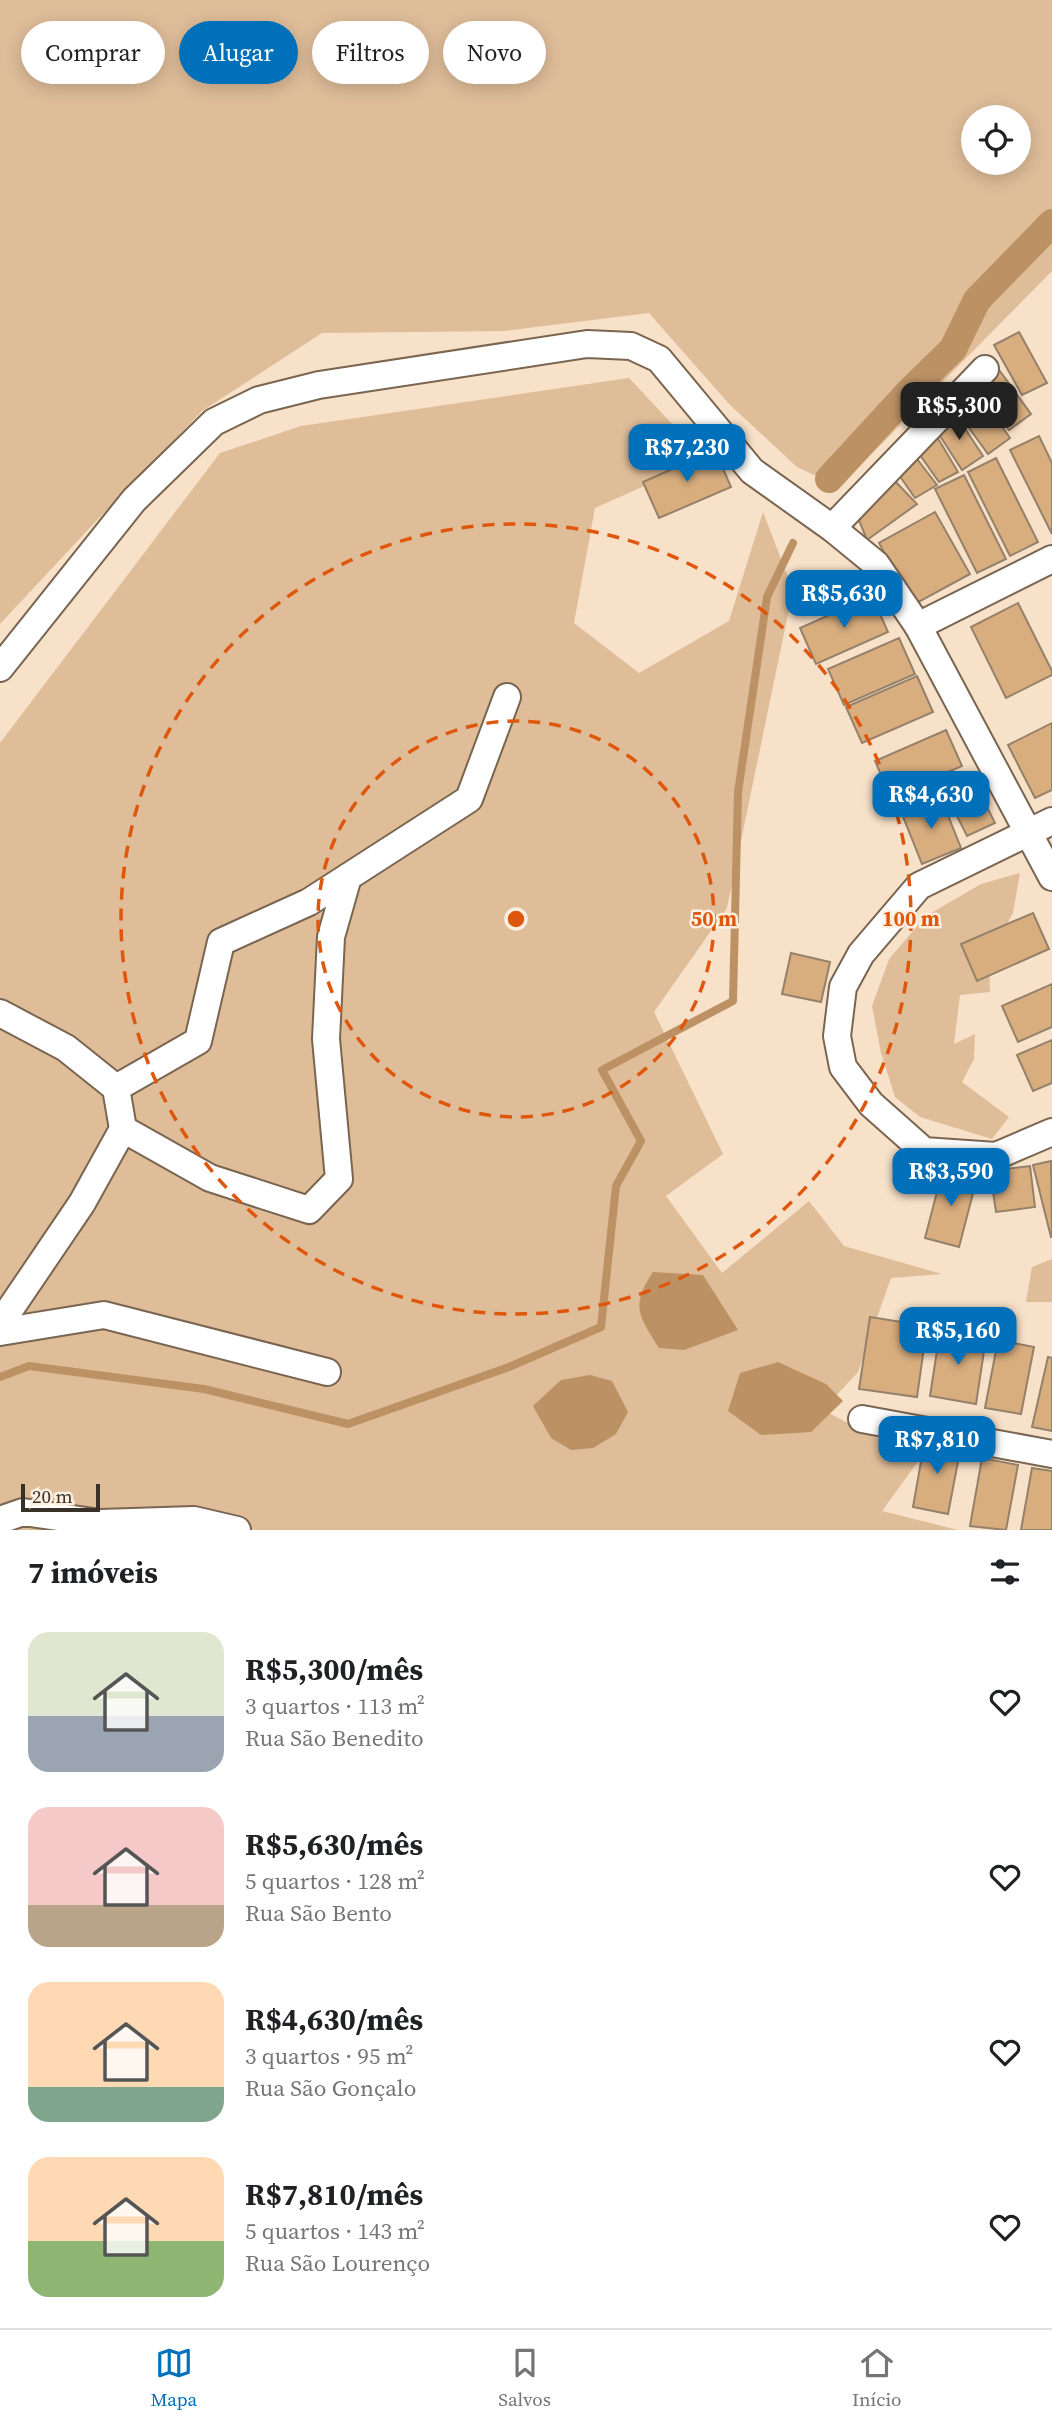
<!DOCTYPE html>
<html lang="pt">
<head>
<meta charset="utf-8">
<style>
  :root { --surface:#fff; --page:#f6f6f6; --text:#202124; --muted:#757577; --line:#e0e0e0; --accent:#0070bb }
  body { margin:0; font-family:"Source Serif 4",serif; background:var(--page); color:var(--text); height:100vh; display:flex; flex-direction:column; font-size:26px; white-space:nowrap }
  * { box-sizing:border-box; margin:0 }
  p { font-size:23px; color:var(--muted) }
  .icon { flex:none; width:38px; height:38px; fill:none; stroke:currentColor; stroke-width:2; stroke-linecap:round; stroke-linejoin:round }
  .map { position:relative; height:1530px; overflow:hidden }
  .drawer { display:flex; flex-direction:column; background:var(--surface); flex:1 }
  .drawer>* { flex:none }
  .top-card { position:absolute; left:21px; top:21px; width:700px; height:63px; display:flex; gap:14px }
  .fabs { position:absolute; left:961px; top:105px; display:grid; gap:14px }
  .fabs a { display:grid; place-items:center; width:70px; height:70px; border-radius:50%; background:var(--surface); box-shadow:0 4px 18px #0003; font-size:35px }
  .scale { position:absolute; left:21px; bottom:18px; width:79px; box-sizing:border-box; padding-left:7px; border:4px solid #393027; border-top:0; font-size:19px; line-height:24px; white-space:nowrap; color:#393027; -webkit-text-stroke:5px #fef0e1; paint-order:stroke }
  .price { position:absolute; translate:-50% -60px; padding:0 16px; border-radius:14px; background:var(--accent); color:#fff; font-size:23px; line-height:46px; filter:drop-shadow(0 2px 4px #0008) }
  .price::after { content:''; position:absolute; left:50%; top:42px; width:21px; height:16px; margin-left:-10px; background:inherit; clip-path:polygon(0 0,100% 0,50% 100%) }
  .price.on { background:#222; color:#fff }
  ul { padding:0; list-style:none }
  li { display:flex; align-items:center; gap:21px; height:175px; padding:0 28px }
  li span { display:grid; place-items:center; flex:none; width:196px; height:140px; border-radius:21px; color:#555 }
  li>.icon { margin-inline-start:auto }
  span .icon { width:84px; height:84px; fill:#fffc; stroke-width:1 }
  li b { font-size:30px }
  h2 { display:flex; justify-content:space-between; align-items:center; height:84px; padding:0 28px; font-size:30px }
  .chip { padding:0 24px; border-radius:32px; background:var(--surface); box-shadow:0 4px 18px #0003; font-size:24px; line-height:63px }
  .chip.on { background:var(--accent); color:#fff }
  .menu { display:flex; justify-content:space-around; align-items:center; height:98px; border-top:2px solid var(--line); background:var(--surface); font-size:19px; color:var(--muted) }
  .menu a { display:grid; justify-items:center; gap:4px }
  .menu .on { color:var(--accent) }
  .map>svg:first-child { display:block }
</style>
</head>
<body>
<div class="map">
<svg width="1052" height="1530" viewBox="0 0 1052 1530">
  <rect width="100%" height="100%" fill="#f8e1c9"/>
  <g fill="#dfbd99" fill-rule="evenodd">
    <path d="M0,0H1052V271L839,487L797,467L729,404L649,313L504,331L322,333L202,411L98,519L0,624ZM973,117H1018V163H973Z"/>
    <path d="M629,378L705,459L595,508L574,623L639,673L729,621L763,512L793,590L727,908L654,1012L723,1154L666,1196L722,1273L809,1201L844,1246L942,1274L891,1278L858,1372L823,1410L919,1460L882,1511L958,1530H0V743L220,453L301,426Z"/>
    <path d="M1020,873L1013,913L989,957L990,992L960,995L954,1044L975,1034L974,1059L962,1082L1009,1117L992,1139L920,1117L895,1097L881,1053L872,1006L889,959L926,916L981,884Z"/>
    <path d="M1052,1259V1302H1026L1032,1267Z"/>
  </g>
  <g fill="#bc9164">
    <path d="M653,1272L703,1275L738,1330L684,1350L659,1348C639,1316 630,1306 653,1272Z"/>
    <path d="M778,1362L826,1384L843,1401L811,1432L761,1435L728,1411L740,1373Z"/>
    <path d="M590,1375L612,1381L628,1412L616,1434L593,1448L571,1450L551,1438L533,1406L561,1380Z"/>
  </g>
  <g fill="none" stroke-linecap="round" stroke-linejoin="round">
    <path stroke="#bc9164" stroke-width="8" d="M0,1377L29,1366L204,1389L348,1424L509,1367L601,1327L616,1186L641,1141L602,1070L733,1001L738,792L767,597L793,543"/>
    <path stroke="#bc9164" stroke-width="28" d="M829,479L909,392L953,349L977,300L1052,223"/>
  </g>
  <g fill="#d9ae7f" stroke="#95806a" stroke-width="2">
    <path d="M1019,332L1047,383L1022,395L994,345Z"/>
    <path d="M997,367L1031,414L1009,430L975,383Z"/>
    <path d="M977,391L1010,438L988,454L954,407Z"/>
    <path d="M956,415L983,456L962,470L935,428Z"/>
    <path d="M936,435L958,472L939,482L915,448Z"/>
    <path d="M1039,436L1052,463V534L1010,450Z"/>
    <path d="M715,450L731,487L659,518L643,482Z"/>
    <path d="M996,458L1038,542L1010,556L968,472Z"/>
    <path d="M917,459L937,485L915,498L897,472Z"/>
    <path d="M964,475L1006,559L977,573L935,489Z"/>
    <path d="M892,478L917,504L867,540L858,518Z"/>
    <path d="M935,512L970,574L913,605L879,543Z"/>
    <path d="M872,596L888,632L816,664L800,628Z"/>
    <path d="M1018,603L1052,671V675L1006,698L971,627Z"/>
    <path d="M899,638L915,674L844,705L828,669Z"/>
    <path d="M917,676L933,712L862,743L846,707Z"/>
    <path d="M1052,723V790L1035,798L1008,745Z"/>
    <path d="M946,730L962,766L891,797L875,761Z"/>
    <path d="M976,785L995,823L967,836L948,798Z"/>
    <path d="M941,798L961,848L922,864L902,814Z"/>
    <path d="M1033,913L1049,949L977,981L961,944Z"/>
    <path d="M791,953L830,962L821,1002L782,994Z"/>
    <path d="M1052,984V1027L1018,1042L1002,1006Z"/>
    <path d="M1052,1040V1083L1033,1091L1017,1055Z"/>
    <path d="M1051,1161L1052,1237H1051L1033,1165Z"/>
    <path d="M1030,1166L1035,1207L996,1212L990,1171Z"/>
    <path d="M943,1169L977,1178L959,1247L925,1238Z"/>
    <path d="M870,1317L927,1326L917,1397L859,1389Z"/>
    <path d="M940,1331L986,1338L976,1404L930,1396Z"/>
    <path d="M998,1340L1034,1347L1021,1414L985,1408Z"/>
    <path d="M1048,1357L1052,1358V1431L1032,1427Z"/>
    <path d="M925,1439L961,1446L948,1514L913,1507Z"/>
    <path d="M982,1458L1018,1465L1006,1530L970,1526Z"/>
    <path d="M1032,1468L1052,1471V1530H1021Z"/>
  </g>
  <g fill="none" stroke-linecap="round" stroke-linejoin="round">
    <g stroke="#796550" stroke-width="30">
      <g id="minor">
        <path d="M832,528L985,369"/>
        <path d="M918,626L1052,559"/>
        <path d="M0,668L134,500L214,422L259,400L319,385L587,344L631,346L659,359L752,471L832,528L876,564L918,626L1052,877"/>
        <path d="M1052,821L919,886L861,954L843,987L837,1036L843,1067L871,1104L924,1151L996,1156L1052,1132"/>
        <path d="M0,1013L66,1048L116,1088L123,1129L82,1203L0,1324"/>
        <path d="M116,1088L198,1041L221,942L309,902L469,799L507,697"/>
        <path d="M123,1129L210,1178L309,1210L339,1179L326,1039L331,937L348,877"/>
        <path d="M0,1332L104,1315L327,1372"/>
        <path d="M862,1419L1052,1454"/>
        <path d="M0,1520L23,1512L101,1523L194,1520L237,1530"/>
      </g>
    </g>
    <use href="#minor" stroke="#fff" stroke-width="26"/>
  </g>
  <g fill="none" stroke="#df570d" stroke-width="3.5" stroke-dasharray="12 9">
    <circle cx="516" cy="919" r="198"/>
    <circle cx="516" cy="919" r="395"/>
  </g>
  <circle cx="516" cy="919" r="10" fill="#df570d" stroke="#fef0e1" stroke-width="3.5"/>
  <g font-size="21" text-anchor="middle" font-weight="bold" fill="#df570d" stroke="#fef0e1" stroke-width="5" stroke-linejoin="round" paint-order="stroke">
    <text x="714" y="926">50 m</text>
    <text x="911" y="926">100 m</text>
  </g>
</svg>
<div class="fabs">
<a><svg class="icon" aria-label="locate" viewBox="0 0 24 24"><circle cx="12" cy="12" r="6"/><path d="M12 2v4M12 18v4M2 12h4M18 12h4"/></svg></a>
</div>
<div class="scale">20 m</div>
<b class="price on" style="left:959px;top:442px">R$5,300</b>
<b class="price" style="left:687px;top:484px">R$7,230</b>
<b class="price" style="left:844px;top:630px">R$5,630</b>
<b class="price" style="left:931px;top:831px">R$4,630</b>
<b class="price" style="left:951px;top:1208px">R$3,590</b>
<b class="price" style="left:958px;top:1367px">R$5,160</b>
<b class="price" style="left:937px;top:1476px">R$7,810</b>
<div class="top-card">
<a class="chip">Comprar</a>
<a class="chip on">Alugar</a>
<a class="chip">Filtros</a>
<a class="chip">Novo</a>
</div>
</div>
<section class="drawer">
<h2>7 imóveis<svg class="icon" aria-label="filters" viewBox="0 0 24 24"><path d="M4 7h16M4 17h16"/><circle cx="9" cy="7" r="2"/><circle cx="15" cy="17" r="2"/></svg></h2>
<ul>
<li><span style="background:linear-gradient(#dfe7d0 60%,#9aa5b1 0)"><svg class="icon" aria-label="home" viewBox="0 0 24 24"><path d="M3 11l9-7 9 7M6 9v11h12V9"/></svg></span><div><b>R$5,300/mês</b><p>3 quartos · 113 m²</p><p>Rua São Benedito</p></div><svg class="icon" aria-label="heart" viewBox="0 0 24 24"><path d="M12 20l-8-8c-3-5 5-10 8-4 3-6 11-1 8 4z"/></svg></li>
<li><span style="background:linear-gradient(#f6c9c9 70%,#b9a48a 0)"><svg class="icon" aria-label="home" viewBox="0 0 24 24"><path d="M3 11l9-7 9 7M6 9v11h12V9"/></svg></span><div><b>R$5,630/mês</b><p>5 quartos · 128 m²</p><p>Rua São Bento</p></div><svg class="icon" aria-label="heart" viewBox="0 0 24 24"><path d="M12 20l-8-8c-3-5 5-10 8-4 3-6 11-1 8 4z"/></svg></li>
<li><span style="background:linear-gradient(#ffd9b3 75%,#7fa58c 0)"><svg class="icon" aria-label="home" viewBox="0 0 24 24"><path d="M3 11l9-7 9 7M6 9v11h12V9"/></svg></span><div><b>R$4,630/mês</b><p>3 quartos · 95 m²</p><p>Rua São Gonçalo</p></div><svg class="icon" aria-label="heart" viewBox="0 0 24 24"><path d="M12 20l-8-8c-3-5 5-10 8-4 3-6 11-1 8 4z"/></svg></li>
<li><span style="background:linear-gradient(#ffd9b3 60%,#8fb573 0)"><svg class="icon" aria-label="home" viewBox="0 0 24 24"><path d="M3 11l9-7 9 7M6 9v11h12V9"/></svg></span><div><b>R$7,810/mês</b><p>5 quartos · 143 m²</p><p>Rua São Lourenço</p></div><svg class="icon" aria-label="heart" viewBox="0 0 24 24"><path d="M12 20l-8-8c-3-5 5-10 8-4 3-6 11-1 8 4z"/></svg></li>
</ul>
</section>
<nav class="menu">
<a class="on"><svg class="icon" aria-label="map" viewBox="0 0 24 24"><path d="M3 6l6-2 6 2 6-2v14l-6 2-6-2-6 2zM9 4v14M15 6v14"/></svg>Mapa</a>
<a><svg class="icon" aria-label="saved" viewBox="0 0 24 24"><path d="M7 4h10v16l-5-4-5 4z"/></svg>Salvos</a>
<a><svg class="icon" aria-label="home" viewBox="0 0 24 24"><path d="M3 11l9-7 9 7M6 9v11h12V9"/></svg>Início</a>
</nav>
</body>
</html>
